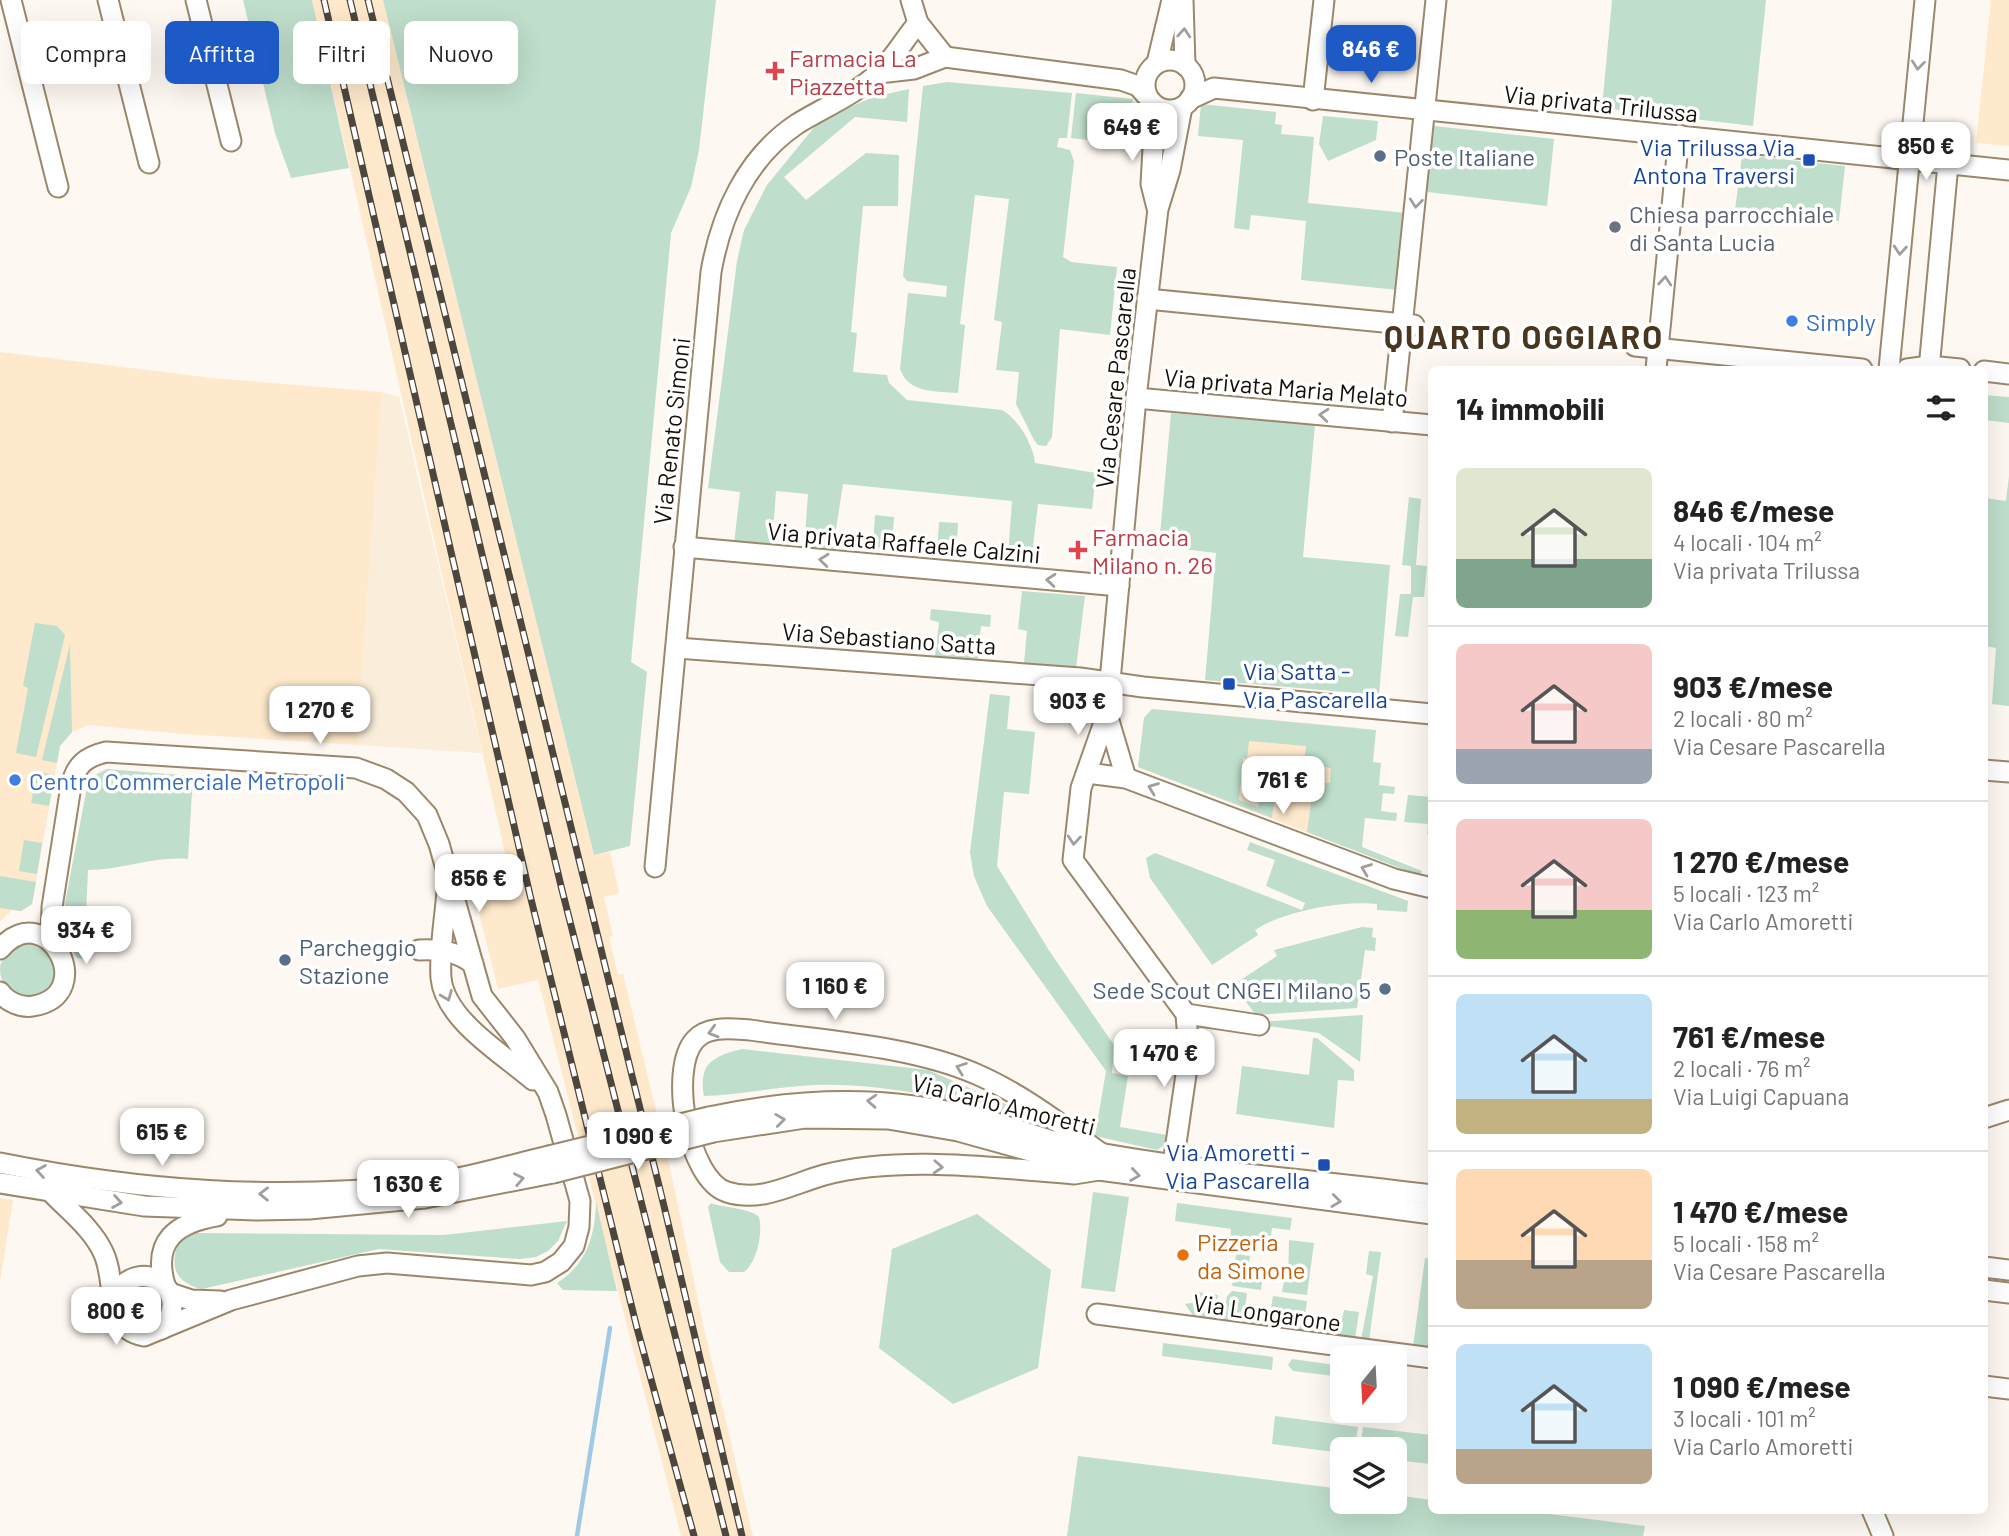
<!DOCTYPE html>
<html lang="it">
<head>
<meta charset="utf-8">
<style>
  :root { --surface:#fff; --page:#f6f6f6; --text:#222; --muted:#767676; --line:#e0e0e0; --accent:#1d5ac6 }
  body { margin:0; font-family:Barlow,sans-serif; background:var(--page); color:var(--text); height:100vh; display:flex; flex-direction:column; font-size:26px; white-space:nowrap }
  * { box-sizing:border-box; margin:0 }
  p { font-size:23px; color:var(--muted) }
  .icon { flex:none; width:38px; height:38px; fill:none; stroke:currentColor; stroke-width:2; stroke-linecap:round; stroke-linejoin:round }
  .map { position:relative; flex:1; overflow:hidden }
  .details { position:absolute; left:1428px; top:366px; width:560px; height:1148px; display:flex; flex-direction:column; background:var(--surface); border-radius:10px; box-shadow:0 7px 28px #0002 }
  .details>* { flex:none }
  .top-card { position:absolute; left:21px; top:21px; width:665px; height:63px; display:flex; gap:14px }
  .needle { width:46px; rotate:198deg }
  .buttons { position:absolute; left:1330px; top:1346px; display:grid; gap:14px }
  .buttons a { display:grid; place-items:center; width:77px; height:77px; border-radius:10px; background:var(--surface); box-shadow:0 7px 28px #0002; font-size:35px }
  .price { position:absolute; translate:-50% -60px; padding:0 16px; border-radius:14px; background:#fff; color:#222; font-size:23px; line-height:46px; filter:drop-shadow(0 2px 4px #0008) }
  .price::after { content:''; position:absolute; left:50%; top:42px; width:21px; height:16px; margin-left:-10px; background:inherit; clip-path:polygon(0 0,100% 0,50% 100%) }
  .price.on { background:var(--accent); color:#fff }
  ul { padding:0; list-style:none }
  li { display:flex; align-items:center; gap:21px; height:175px; padding:0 28px }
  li+li { border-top:2px solid var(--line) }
  li span { display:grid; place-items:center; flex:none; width:196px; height:140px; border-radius:10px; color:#555 }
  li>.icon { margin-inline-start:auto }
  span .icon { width:84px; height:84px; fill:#fffc; stroke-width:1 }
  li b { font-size:30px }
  h2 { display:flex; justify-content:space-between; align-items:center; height:84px; padding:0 28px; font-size:30px }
  .chip { padding:0 24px; border-radius:10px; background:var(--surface); box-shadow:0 7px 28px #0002; font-size:24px; line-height:63px }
  .chip.on { background:var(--accent); color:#fff }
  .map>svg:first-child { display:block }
</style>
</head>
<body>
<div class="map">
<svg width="2009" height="1536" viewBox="0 0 2009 1536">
  <rect width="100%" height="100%" fill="#fdf8f2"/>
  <g fill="#fee9cc">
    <path d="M312,0H383L594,855L610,852L619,893L604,897L613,936L609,937L618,975L623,974L670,1168L704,1328L753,1536H681L538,980L498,989L472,885L510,875Z"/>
    <path d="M1991,0H2009V146L1976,143Z"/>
    <path d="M0,352L213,378L382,392L357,745L183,734L89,725L72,732L60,746L32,904L21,911L12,910L0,922Z"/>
    <path d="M1152,709L1360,728L1348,848L1138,767L1144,718Z"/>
    <path d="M0,1198L13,1200L0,1281Z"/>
  </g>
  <path fill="#faedd9" d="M382,392L399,397L482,753L357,745Z"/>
  <g fill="#bfdecc">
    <path d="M243,0H312L349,168L291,178L275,133Z"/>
    <path d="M383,0H716L699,150L691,187L671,233L631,662L647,672L630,846L594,855Z"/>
    <path d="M1612,0H1766L1753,126L1602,108Z"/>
    <path d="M947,82L1072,93L1067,138H1059L1057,147L1070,150L1074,161L1063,257L1071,262L1117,267L1110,335L1060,329L1052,437L1046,446L1038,445L1034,440L1016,404L1019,372L996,370L1002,322L994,320L1009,199L975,195L960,324L965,325L958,393C936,391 909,394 900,369L908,293L946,297L947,286L907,281L903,276L923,86Z"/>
    <path d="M909,89L907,122L855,117L784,177L806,200L866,153L899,155L898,206H863L851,332L857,333L853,372L887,375L889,383L907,400L1002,410C1018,419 1033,444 1035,463L1096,473L1092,509L1038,504L1030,572L1007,570L1012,501L843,484L832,555L804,550L808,494L776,491L772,547L734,544L740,492L708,488L737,261L744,230L767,185L820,120L873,97Z"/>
    <path d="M1076,93L1133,99L1130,127L1089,123L1087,140L1071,138Z"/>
    <path d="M1201,104L1276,112L1275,124L1282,125L1281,134L1314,137L1308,203L1406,213L1398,290L1301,280L1306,221L1251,215L1249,230L1234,228L1243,140L1198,136Z"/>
    <path d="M1323,116L1378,121L1376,140L1328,161L1319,144Z"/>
    <path d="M1434,126L1554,139L1547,206L1427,192Z"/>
    <path d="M1742,155L1845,166L1839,221L1735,210Z"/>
    <path d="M1984,395L2009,397V423L1985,420Z"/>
    <path d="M1171,413L1315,425L1303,557L1390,565L1379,695L1205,680L1216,553L1159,546Z"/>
    <path d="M2009,476V706L1992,704L1996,648L1985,646L1984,498L2006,501Z"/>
    <path d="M1409,497L1421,499L1416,565L1427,566L1424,597H1413L1408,637L1395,636L1400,594H1411V566L1402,565Z"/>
    <path d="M875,515L894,517L892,548L873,547Z"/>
    <path d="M939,522L958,523L956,555L937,553Z"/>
    <path d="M1022,591L1085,596L1076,668L1024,663L1027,631L1018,629Z"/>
    <path d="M931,609L991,615L990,627L981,626L978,660L935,656L939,622L930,620Z"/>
    <path d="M35,623L57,626L65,635L36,757L16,753L28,688L23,686Z"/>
    <path d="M70,644L72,732L60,746L57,763L42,760Z"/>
    <path d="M990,694L1010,696L1007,729L1035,732L1029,794L1004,792L997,866L1050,952L1114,1045L1112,1073L1128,1076L1120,1127L1167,1135L1166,1144L1157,1150L1095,1136L1106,1071L987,906L974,876L970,852Z"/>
    <path d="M1152,709L1376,730L1373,762L1381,763L1379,785L1395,787L1394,794L1383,793L1381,811L1397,813L1396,821L1365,818L1362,847L1422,871L1420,876L1307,832L1314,782L1330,783L1331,768L1304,765L1306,746L1249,741L1247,758H1243L1239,800L1258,807L1260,792L1275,794L1272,818L1138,767L1144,718Z"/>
    <path d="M107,769L193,776L188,859C154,856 122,870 88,870L84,959L77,958L63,934L62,919L87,787L95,775Z"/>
    <path d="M37,772L55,775L49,806L31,803Z"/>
    <path d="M1408,795L1431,797V834H1427L1428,824L1404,822Z"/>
    <path d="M24,840L42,843L37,874L19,871Z"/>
    <path d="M1250,842L1408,901L1407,912L1377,910V904C1344,900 1283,911 1255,930L1258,935L1212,965L1150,878L1146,858L1155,853L1302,910L1305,903L1266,886L1275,860L1247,850Z"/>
    <path d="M0,876L36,882L32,904L21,911L0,908Z"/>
    <path d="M1362,927L1373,928L1372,937L1376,938L1375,951L1365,950L1357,1008L1256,1015L1233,985L1277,956L1274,950Z"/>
    <circle cx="28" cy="970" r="28"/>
    <path d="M1363,1015L1360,1062L1319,1033L1261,1025L1259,1022Z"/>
    <path d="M1313,1038H1317L1354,1070V1081L1338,1080L1334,1128L1236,1114L1242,1066L1309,1075Z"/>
    <path d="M742,1049L928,1070L1024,1112L1022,1119C955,1100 887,1083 816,1085C779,1086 742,1095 704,1096C698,1064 713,1056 742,1049Z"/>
    <path d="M1093,1192L1129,1197L1115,1292L1081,1288Z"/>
    <path d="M596,1202L617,1291L563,1290L557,1283C587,1264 595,1236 596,1202Z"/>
    <path d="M711,1203C725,1208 750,1208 759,1217C763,1233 757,1262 744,1272H729L720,1262L708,1207Z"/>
    <path d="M1177,1203L1292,1218L1290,1230L1272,1228L1269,1247L1252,1244L1250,1253L1237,1251L1238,1243L1230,1241L1231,1229L1175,1221Z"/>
    <path d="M977,1214L1051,1270L1038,1368L953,1404L879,1348L892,1249Z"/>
    <path d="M567,1221L558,1241L548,1251L536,1257L520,1259L379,1249L202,1289C175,1283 168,1265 180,1240L192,1233L444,1235Z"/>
    <path d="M1289,1240L1314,1243L1307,1295L1282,1292L1284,1280H1288Z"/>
    <path d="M1369,1251L1381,1252L1369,1341L1361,1340L1373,1276L1366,1274Z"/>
    <path d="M1236,1254L1250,1256L1248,1271L1263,1273L1261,1290L1232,1286Z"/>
    <path d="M1425,1258L1431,1259V1349L1413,1347Z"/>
    <path d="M1232,1291L1247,1293L1244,1316L1269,1320L1273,1296L1307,1301L1303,1332L1223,1321L1227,1296Z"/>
    <path d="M1198,1292L1218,1295L1214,1320L1194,1317L1185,1304L1197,1302Z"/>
    <path d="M1344,1310L1359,1312L1355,1339L1316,1334L1328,1322L1342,1320Z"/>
    <path d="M1163,1343L1273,1357L1272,1370L1162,1356Z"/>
    <path d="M1292,1359L1342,1366V1377L1293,1371L1288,1365Z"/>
    <path d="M1275,1416L1358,1427L1355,1449H1342V1453L1272,1444Z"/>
    <path d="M1363,1427L1431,1435V1464L1395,1460V1449H1360Z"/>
    <path d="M1078,1456L1342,1489V1502H1395V1495L1431,1500L1432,1510H1518L1645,1526L1643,1536H1067Z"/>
  </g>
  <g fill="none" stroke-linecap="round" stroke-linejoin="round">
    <path stroke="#a0cae4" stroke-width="4.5" d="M577,1536L610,1328"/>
    <g stroke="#9b876c" stroke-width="23">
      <g id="minor">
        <path d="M11,0L58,187"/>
        <path d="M108,0L149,163"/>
        <path d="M196,0L231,141"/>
        <path d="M911,0L918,23L945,57"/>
        <path d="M1183,0L1185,65"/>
        <circle cx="1170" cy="85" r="25"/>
        <path d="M1157,63L1172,0"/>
        <path d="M879,73L914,69L945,57L1121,80L1138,86L1146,95"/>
        <path d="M1190,99L1214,88L2009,170"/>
        <path d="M1313,100L1324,0"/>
        <path d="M1151,102L1155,113L1151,184L1157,208"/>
        <path d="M1147,299L1414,325"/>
        <path d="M1635,346L1862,369"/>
        <path d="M1656,369L1679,135"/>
        <path d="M1889,369L1925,0"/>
        <path d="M1907,369L1929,366L1960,369"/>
        <path d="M1929,369L1948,164"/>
        <path d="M1984,371L2009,374"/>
        <path d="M1136,398L1432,425"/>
        <path d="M1392,422L1436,0"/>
        <path d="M684,547L1119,586"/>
        <path d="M677,648L1080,678L1143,687L1432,714"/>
        <path d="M1107,714L1126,778"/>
        <path d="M1984,770L2009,772"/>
        <path d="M1087,773L1126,778L1394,879L1432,888"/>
        <path d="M655,867L711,272C721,215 746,158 797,124C823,108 856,94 878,73C893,60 905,38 918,23"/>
        <path d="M447,891C445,919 439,949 441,978C445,1020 503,1054 533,1080"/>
        <path d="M0,949C47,895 100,995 33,1006C21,1008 7,1002 0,992"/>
        <path d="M419,950C439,949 457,951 473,964"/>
        <path d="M1186,1014L1259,1025"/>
        <path d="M709,1117C802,1097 889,1095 982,1119C1023,1130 1063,1147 1105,1154C1213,1173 1323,1181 1432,1195"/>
        <path d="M1984,1118L2009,1110"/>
        <path d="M713,1132L805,1118L888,1119L958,1131L1099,1170L1432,1214"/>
        <path d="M0,1163C141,1191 276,1201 419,1185C462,1180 506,1166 549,1156"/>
        <path d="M1173,1164L1189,1054L1186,1014L1073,860L1081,788L1107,714L1136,398L1158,209L1170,170L1182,107"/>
        <path d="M1099,1170L1074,1174C995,1168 901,1155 824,1175C792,1184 761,1203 727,1192C688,1180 668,1069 695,1040C708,1025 733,1029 750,1030C822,1041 909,1045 976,1074C1022,1094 1062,1125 1102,1154"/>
        <path d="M0,1183L144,1206L257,1210L309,1209L425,1198L553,1173"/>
        <path d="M50,1191C68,1210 92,1228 103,1252C118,1282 102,1328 144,1336L231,1300L358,1266L387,1263L531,1275L545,1272L561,1262L574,1246L579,1227L580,1201L556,1115L548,1092L515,1038L482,996L439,844L427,815L406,792L386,779L356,768L106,752C85,757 76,765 71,786L52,907L51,941"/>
        <path d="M1984,1267L2009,1270"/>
        <path d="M165,1285C152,1241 176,1223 217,1216"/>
        <path d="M1984,1290L2009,1293"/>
        <path d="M170,1293L191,1300L220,1301"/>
        <path d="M114,1298C135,1252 196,1288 162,1329"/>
        <path d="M1097,1314L1432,1358"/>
        <path d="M1984,1386L2009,1389"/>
        <path d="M1872,1510L1883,1536"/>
      </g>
    </g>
    <use href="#minor" stroke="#fff" stroke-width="19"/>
    <g stroke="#4c463d" stroke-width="7">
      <g id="rail">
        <path d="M324,0L530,895L637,1328L694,1536"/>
        <path d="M350,0L562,890L726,1536"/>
        <path d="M368,0L664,1206L742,1536"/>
      </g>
    </g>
    <use href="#rail" stroke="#fff" stroke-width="4.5" stroke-dasharray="13" stroke-linecap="butt"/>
    <g stroke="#9b876c" stroke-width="23" stroke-linecap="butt">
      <g id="minor-bridge">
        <path d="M549,1156L709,1117"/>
        <path d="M553,1173L713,1132"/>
      </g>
    </g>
    <use href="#minor-bridge" stroke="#fff" stroke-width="19"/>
  </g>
  <defs><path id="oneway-chevron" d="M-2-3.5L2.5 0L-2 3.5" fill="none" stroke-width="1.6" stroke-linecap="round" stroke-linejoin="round" transform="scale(1.75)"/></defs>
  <g stroke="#a29f9b">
    <use href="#oneway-chevron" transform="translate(1184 33) rotate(-86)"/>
    <use href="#oneway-chevron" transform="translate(1918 65) rotate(96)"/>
    <use href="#oneway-chevron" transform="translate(1416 203) rotate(96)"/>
    <use href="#oneway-chevron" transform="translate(1900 250) rotate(95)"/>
    <use href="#oneway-chevron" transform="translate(1665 281) rotate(-85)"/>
    <use href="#oneway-chevron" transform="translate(1324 415) rotate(-175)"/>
    <use href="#oneway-chevron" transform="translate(824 560) rotate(-174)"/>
    <use href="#oneway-chevron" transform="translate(1051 580) rotate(-175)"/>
    <use href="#oneway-chevron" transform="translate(1153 788) rotate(-159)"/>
    <use href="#oneway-chevron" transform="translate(1074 840) rotate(95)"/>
    <use href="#oneway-chevron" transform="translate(1366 869) rotate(-159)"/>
    <use href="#oneway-chevron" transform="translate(447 996) rotate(68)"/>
    <use href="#oneway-chevron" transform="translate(713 1032) rotate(164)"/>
    <use href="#oneway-chevron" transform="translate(961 1068) rotate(-160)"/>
    <use href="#oneway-chevron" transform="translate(872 1101) rotate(-176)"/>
    <use href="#oneway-chevron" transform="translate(780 1120) rotate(-7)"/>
    <use href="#oneway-chevron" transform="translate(938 1167) rotate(3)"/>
    <use href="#oneway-chevron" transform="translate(41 1171) rotate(-171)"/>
    <use href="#oneway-chevron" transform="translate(1135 1175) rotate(8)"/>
    <use href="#oneway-chevron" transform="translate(519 1179) rotate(-11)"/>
    <use href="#oneway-chevron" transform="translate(264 1194) rotate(-179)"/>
    <use href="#oneway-chevron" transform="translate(1336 1201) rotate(7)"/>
    <use href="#oneway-chevron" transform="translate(117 1202) rotate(9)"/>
  </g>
  <g fill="#e0444e" stroke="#fff" stroke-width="2.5">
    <path d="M771.5 60.5h7v7h7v7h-7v7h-7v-7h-7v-7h7z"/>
    <path d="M1074.5 539.5h7v7h7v7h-7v7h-7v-7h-7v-7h7z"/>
  </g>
  <g fill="#5c6f8a" stroke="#fff" stroke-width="2.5">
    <circle cx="1380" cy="156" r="7"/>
    <circle cx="285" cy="960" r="7"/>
    <circle cx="1385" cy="989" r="7"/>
  </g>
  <g fill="#1a4fb4" stroke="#fff" stroke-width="2.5">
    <rect x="1802" y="153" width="14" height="14" rx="3.5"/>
    <rect x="1222" y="677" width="14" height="14" rx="3.5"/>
    <rect x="1317" y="1158" width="14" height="14" rx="3.5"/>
  </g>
  <circle fill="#6b7280" stroke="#fff" stroke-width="2.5" cx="1615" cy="227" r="7"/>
  <g fill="#3f7fe0" stroke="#fff" stroke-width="2.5">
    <circle cx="1792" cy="321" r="7"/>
    <circle cx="15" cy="780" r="7"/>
  </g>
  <circle fill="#e8710a" stroke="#fff" stroke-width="2.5" cx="1183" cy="1255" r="7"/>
  <g text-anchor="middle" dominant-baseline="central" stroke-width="7" stroke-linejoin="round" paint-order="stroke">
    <g font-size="24" fill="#be3a42" stroke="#fff" text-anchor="start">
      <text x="789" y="57">Farmacia La<tspan x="789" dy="28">Piazzetta</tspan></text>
      <text x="1092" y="536">Farmacia<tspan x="1092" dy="28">Milano n. 26</tspan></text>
    </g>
    <g font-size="24" fill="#160f05" stroke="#fff">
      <text transform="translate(1601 103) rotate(6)">Via privata Trilussa</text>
      <text transform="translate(1115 378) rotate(-84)">Via Cesare Pascarella</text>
      <text transform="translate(1286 387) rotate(5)">Via privata Maria Melato</text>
      <text transform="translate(671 431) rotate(-84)">Via Renato Simoni</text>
      <text transform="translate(904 542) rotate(5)">Via privata Raffaele Calzini</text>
      <text transform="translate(889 638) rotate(4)">Via Sebastiano Satta</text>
      <text transform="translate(1004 1104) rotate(14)">Via Carlo Amoretti</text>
      <text transform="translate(1267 1312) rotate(8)">Via Longarone</text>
    </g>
    <g font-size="24" fill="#164399" stroke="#fff" text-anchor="end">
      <text x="1795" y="146">Via Trilussa Via<tspan x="1795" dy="28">Antona Traversi</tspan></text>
      <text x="1243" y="670" text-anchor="start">Via Satta -<tspan x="1243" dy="28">Via Pascarella</tspan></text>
      <text x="1310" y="1151">Via Amoretti -<tspan x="1310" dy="28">Via Pascarella</tspan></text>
    </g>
    <g font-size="24" fill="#4e5e75" stroke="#fff" text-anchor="start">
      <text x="1394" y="156">Poste Italiane</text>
      <text x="299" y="946">Parcheggio<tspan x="299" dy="28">Stazione</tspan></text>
      <text x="1371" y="989" text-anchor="end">Sede Scout CNGEI Milano 5</text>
    </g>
    <g font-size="24" fill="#5b616d" stroke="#fff" text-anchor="start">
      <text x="1629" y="213">Chiesa parrocchiale<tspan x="1629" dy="28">di Santa Lucia</tspan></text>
    </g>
    <g font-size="24" fill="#366cbe" stroke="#fff" text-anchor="start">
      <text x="1806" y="321">Simply</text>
      <text x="29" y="780">Centro Commerciale Metropoli</text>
    </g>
    <g font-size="24" fill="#c56008" stroke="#fff" text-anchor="start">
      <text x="1197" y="1241">Pizzeria<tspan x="1197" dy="28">da Simone</tspan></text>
    </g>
    <g font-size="32" font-weight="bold" letter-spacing="2" fill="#48361e" stroke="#fff">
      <text x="1524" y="336">QUARTO OGGIARO</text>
    </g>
  </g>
</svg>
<div class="buttons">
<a><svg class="needle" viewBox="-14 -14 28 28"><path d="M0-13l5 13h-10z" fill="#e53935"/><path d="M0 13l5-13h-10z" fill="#767676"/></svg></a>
<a><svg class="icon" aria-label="layers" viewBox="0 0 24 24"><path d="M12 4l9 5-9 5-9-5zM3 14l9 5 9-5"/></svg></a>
</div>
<b class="price on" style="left:1371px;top:85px">846 €</b>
<b class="price" style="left:1132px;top:163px">649 €</b>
<b class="price" style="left:1926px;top:182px">850 €</b>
<b class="price" style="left:1078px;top:737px">903 €</b>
<b class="price" style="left:320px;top:746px">1 270 €</b>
<b class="price" style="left:1283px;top:816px">761 €</b>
<b class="price" style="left:479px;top:914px">856 €</b>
<b class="price" style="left:86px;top:966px">934 €</b>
<b class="price" style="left:835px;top:1022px">1 160 €</b>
<b class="price" style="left:1164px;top:1089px">1 470 €</b>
<b class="price" style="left:162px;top:1168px">615 €</b>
<b class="price" style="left:638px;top:1172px">1 090 €</b>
<b class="price" style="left:408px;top:1220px">1 630 €</b>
<b class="price" style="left:116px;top:1347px">800 €</b>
<div class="top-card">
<a class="chip">Compra</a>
<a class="chip on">Affitta</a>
<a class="chip">Filtri</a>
<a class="chip">Nuovo</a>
</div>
<section class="details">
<h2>14 immobili<svg class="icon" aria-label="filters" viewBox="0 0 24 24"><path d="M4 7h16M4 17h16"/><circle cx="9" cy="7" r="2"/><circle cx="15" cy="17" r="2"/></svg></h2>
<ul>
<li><span style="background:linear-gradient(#dfe7d0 65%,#7fa58c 0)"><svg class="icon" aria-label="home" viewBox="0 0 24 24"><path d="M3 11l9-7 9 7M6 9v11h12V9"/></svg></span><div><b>846 €/mese</b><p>4 locali · 104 m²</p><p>Via privata Trilussa</p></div></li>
<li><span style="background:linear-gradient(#f6c9c9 75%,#9aa5b1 0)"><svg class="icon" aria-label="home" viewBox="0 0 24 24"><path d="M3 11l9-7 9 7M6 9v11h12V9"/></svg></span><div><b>903 €/mese</b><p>2 locali · 80 m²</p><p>Via Cesare Pascarella</p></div></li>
<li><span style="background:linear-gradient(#f6c9c9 65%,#8fb573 0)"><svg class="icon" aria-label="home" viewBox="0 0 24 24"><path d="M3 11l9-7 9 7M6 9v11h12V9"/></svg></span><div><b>1 270 €/mese</b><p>5 locali · 123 m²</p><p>Via Carlo Amoretti</p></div></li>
<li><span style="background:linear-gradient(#bfe0f5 75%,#c2b280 0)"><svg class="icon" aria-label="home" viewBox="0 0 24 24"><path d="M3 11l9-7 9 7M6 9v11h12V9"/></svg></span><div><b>761 €/mese</b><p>2 locali · 76 m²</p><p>Via Luigi Capuana</p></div></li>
<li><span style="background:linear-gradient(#ffd9b3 65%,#b9a48a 0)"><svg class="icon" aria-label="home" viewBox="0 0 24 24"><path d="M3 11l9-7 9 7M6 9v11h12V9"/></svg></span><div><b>1 470 €/mese</b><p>5 locali · 158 m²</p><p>Via Cesare Pascarella</p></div></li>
<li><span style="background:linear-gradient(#bfe0f5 75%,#b9a48a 0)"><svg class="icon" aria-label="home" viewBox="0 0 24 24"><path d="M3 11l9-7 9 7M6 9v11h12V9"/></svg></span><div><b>1 090 €/mese</b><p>3 locali · 101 m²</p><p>Via Carlo Amoretti</p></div></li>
</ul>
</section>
</div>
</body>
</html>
